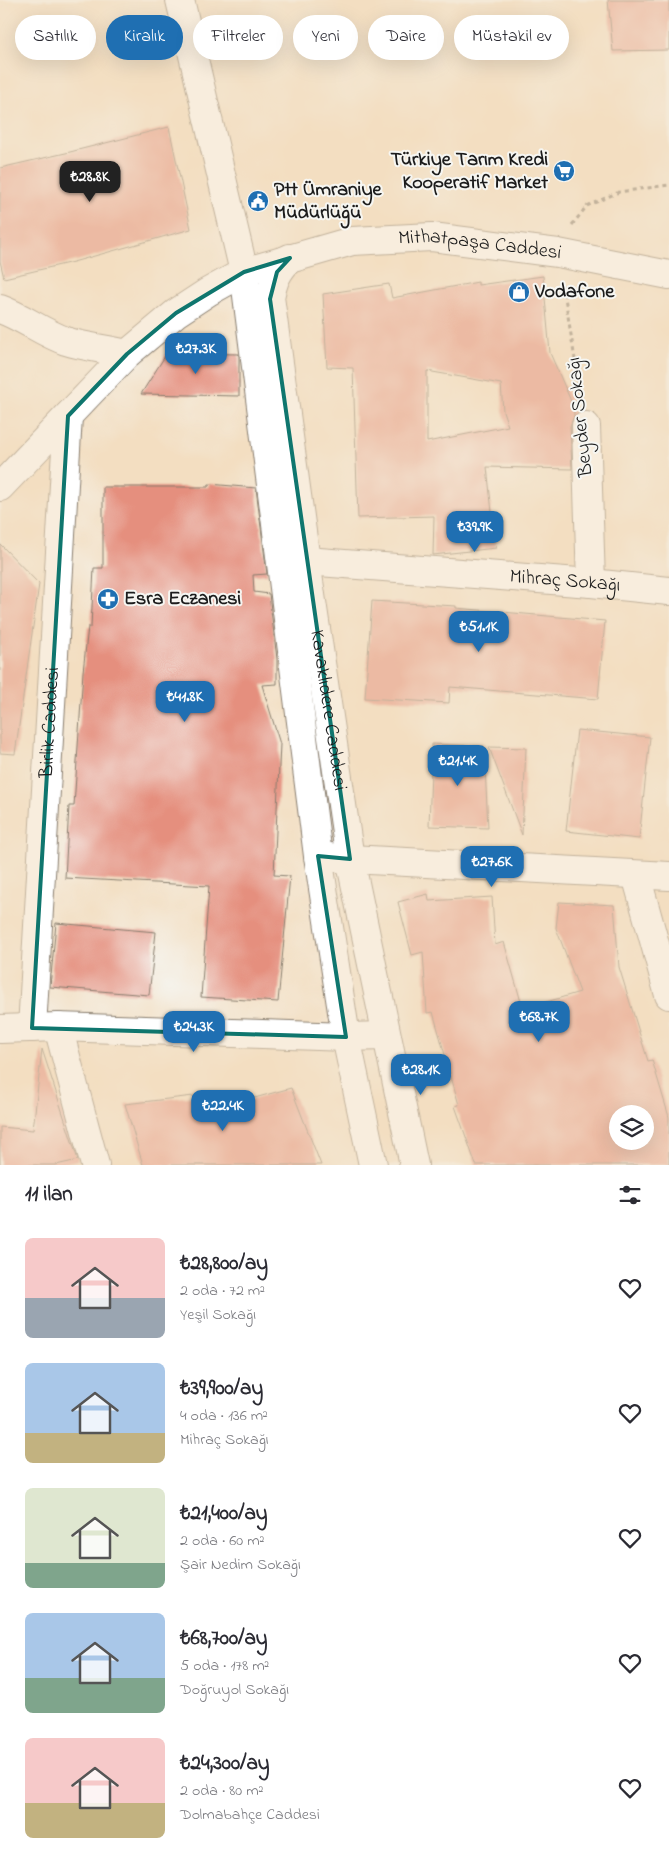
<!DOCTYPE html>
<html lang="tr">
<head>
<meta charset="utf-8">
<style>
  :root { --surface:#fff; --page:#f2f2f3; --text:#2b2b33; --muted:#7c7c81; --accent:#1f6fb2 }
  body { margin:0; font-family:"Indie Flower",sans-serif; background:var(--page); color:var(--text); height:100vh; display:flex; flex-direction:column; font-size:19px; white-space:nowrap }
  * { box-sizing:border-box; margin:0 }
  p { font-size:16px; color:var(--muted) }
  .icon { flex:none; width:28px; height:28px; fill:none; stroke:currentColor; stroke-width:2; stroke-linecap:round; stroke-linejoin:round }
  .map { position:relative; height:1165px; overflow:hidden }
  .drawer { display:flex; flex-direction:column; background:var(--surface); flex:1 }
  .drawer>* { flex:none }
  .top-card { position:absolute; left:15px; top:15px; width:640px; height:45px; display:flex; gap:10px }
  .fabs { position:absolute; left:609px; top:1105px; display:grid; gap:10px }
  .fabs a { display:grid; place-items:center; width:45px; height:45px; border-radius:50%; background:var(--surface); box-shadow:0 5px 20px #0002; font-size:25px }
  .price { position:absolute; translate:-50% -42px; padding:0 11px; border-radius:10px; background:var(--accent); color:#fff; font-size:16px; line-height:32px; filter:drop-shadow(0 1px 2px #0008) }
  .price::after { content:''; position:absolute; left:50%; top:30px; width:15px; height:11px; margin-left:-8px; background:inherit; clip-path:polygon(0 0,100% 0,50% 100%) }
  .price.current { background:#222; color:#fff }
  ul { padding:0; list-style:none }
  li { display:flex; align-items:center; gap:15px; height:125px; padding:0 25px }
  li span { display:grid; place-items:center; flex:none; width:140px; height:100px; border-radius:8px; color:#555 }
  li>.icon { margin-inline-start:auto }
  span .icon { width:60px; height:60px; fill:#fffc; stroke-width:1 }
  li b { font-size:21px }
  h2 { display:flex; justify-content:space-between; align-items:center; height:60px; padding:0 25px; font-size:21px }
  .tag { padding:0 18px; border-radius:22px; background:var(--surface); box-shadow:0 5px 20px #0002; font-size:18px; line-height:45px }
  .tag.current { background:var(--accent); color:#fff }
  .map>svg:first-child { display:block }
</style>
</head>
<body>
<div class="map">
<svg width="669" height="1165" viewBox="0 0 669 1165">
  <rect width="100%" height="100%" fill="#f6f6f2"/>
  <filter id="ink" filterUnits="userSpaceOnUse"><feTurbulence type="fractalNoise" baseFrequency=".02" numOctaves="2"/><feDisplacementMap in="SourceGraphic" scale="10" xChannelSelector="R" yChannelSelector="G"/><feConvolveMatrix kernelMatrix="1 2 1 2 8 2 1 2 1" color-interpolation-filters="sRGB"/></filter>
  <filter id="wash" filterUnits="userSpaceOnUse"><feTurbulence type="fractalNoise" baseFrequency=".0096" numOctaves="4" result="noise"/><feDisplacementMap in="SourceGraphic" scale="20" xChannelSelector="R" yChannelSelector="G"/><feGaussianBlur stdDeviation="1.12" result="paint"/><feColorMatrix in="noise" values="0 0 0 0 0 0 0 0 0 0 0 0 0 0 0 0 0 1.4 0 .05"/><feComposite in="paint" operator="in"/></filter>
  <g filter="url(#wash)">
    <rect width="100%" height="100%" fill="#f3dec1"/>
    <g id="blocks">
      <g fill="#e58f7e" fill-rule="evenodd">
        <path d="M608,0H669V50L613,51Z"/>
        <path d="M169,127L191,229L73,262L4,278L0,261V168L70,152Z"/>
        <path d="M543,276L550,353L574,408V416L570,426L572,469L487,467L496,548L433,555L434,516L358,518L353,368L327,367L323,294L389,284L392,298L478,282V285ZM427,371L501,384L503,411L508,426L427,442Z"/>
        <path d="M167,353L239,354V396L141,394Z"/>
        <path d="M209,484L256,488L267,574L253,575L254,592L269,594L277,659V684L262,685L280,744L274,875L290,876L278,1002L201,997L209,886L65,878L69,806H74L83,672L88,627H91L94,568H103V487H208Z"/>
        <path d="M0,544L39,584L15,754L0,753Z"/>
        <path d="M372,601L456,606V608L605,621L598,699L450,687L449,703L365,698Z"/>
        <path d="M577,730L650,737L639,839L566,831Z"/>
        <path d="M432,744L484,746L488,828L429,826Z"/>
        <path d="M489,747L526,748L522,835Z"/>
        <path d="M428,894L429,901L492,897L495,945L504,942L523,1009L580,992L556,928L559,902L614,905L619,967L648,1061L652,1060L669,1117V1165H476L455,1106L459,1105L433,1012L427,1013L423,952L412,955L398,902ZM618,1114H645V1141H618Z"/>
        <path d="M56,923L156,932L149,995L50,987Z"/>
        <path d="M42,1049L78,1160L56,1165H0V1127L33,1130Z"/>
        <path d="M291,1088L321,1165H143L125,1104L202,1095L207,1111Z"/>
      </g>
    </g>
  </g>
  <g filter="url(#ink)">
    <use href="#blocks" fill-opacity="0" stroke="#887d6e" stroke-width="1"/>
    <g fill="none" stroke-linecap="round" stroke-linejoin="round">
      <g stroke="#887d6e" stroke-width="30">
        <g id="minor">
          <path d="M0,309C23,317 43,333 66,341C85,347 107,349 127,354"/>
          <path d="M586,426L591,583"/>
          <path id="s1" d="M282,564L306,561L591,583L669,591"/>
          <path d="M318,856L350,859L669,876"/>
          <path d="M636,875L669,995"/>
          <path d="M58,1027L95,1165"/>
          <path id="s2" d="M32,1028L68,416"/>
          <path d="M0,1029L58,1027L346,1037L386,1036"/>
        </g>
      </g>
      <g stroke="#887d6e" stroke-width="30">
        <g id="major">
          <path d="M180,0L244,272L318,856L346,1037L373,1165"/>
          <path id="s3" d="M290,258C277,272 274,279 270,297L306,561L350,859L414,1165"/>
          <path id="s4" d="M0,487L127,354L176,313L208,292L244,272L352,241L432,237L558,253L669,275"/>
        </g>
      </g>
      <g stroke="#887d6e" stroke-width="3" stroke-dasharray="4 4" stroke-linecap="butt">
        <path d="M572,225L587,206L619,192L669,185"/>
        <path d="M563,285L581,397"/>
      </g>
      <use href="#minor" stroke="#fff" stroke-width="28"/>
      <use href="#major" stroke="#fff" stroke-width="28"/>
    </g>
  </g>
  <path d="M0 0H669V1165H0ZM290,258L277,272L270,299L350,859L318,856L346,1037L32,1028L68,416L127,354L176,313L244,272Z" fill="#f3dec1" fill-opacity=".55" fill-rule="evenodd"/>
  <path fill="none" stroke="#0f766e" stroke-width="4" stroke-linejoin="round" d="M290,258L277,272L270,299L350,859L318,856L346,1037L32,1028L68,416L127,354L176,313L244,272Z"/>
  <defs>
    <g id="supermarket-disc" transform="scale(1.125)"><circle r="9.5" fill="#1f6fb2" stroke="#f6f6f2"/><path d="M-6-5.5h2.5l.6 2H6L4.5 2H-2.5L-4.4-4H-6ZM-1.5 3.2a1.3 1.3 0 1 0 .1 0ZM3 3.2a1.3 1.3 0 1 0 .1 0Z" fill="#fff"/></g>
    <g id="civic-disc" transform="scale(1.125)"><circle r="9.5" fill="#1f6fb2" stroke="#f6f6f2"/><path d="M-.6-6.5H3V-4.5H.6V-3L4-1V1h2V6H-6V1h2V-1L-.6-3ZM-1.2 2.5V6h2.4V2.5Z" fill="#fff"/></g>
    <g id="shop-disc" transform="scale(1.125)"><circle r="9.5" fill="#1f6fb2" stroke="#f6f6f2"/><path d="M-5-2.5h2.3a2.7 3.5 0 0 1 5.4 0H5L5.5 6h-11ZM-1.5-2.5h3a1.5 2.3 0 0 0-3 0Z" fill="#fff"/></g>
    <g id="pharmacy-disc" transform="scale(1.125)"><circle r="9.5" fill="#1f6fb2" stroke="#f6f6f2"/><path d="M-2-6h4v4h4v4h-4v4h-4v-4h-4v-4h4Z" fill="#fff"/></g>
  </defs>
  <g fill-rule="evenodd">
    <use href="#supermarket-disc" x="564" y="171"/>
    <use href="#civic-disc" x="258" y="201"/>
    <use href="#shop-disc" x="519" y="292"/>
    <use href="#pharmacy-disc" x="108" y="599"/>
  </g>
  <g text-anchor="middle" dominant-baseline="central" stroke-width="4" stroke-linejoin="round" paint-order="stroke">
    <g font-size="20" font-weight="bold" fill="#1c1c1c" stroke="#f6f6f2" text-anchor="start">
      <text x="548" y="160" text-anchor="end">Türkiye Tarım Kredi<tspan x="548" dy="23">Kooperatif Market</tspan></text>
      <text x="274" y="190">Ptt Ümraniye<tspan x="274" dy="23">Müdürlüğü</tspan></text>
      <text x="535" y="292">Vodafone</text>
      <text x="124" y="599">Esra Eczanesi</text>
    </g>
    <g font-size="20" fill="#1c1c1c" stroke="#f6f6f2">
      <text stroke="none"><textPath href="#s4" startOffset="568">Mithatpaşa Caddesi</textPath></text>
      <text transform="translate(581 417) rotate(-96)">Beyder Sokağı</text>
      <text stroke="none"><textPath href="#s1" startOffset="284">Mihraç Sokağı</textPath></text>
      <text stroke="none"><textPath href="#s3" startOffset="462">Kavaklıdere Caddesi</textPath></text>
      <text stroke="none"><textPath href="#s2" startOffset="306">Birlik Caddesi</textPath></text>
    </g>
  </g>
</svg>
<div class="fabs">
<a><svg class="icon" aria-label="layers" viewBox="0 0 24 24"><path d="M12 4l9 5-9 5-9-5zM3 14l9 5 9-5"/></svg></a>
</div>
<b class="price current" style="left:90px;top:203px">₺28.8K</b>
<b class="price" style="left:196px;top:375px">₺27.3K</b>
<b class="price" style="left:475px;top:553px">₺39.9K</b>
<b class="price" style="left:479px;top:653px">₺51.1K</b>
<b class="price" style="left:185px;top:723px">₺41.8K</b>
<b class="price" style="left:458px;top:787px">₺21.4K</b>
<b class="price" style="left:492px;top:888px">₺27.6K</b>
<b class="price" style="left:539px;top:1043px">₺68.7K</b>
<b class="price" style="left:194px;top:1053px">₺24.3K</b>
<b class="price" style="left:421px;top:1096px">₺28.1K</b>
<b class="price" style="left:223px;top:1132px">₺22.4K</b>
<div class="top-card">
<a class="tag">Satılık</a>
<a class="tag current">Kiralık</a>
<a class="tag">Filtreler</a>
<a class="tag">Yeni</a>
<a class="tag">Daire</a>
<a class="tag">Müstakil ev</a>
</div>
</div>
<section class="drawer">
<h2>11 ilan<svg class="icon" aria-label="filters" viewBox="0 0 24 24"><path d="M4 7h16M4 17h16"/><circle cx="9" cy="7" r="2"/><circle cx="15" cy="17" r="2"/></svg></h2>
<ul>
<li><span style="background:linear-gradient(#f6c9c9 60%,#9aa5b1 0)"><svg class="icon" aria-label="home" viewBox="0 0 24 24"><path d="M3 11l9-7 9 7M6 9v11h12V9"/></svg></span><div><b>₺28,800/ay</b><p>2 oda · 72 m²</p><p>Yeşil Sokağı</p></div><svg class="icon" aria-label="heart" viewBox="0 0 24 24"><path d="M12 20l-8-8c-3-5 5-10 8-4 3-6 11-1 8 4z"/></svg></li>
<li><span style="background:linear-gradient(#a9c7e8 70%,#c2b280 0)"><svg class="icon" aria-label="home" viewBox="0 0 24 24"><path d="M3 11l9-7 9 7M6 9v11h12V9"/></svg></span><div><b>₺39,900/ay</b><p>4 oda · 136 m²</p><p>Mihraç Sokağı</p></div><svg class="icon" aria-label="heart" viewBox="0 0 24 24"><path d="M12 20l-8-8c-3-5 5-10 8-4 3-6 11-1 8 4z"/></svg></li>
<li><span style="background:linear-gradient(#dfe7d0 75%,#7fa58c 0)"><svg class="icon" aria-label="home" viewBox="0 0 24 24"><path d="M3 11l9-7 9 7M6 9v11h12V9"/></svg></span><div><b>₺21,400/ay</b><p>2 oda · 60 m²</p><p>Şair Nedim Sokağı</p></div><svg class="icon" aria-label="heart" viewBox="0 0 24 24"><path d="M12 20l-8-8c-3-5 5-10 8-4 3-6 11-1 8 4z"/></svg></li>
<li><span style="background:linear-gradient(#a9c7e8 65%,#7fa58c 0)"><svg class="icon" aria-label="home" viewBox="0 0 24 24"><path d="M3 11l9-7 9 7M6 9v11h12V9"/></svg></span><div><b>₺68,700/ay</b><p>5 oda · 178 m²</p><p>Doğruyol Sokağı</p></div><svg class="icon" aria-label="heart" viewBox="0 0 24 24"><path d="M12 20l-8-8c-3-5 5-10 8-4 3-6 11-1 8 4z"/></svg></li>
<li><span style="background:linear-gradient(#f6c9c9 65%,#c2b280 0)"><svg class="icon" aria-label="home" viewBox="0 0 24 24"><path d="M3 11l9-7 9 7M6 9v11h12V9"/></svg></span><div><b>₺24,300/ay</b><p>2 oda · 80 m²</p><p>Dolmabahçe Caddesi</p></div><svg class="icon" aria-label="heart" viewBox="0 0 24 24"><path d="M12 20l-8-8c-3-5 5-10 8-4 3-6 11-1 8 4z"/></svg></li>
</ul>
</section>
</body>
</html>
